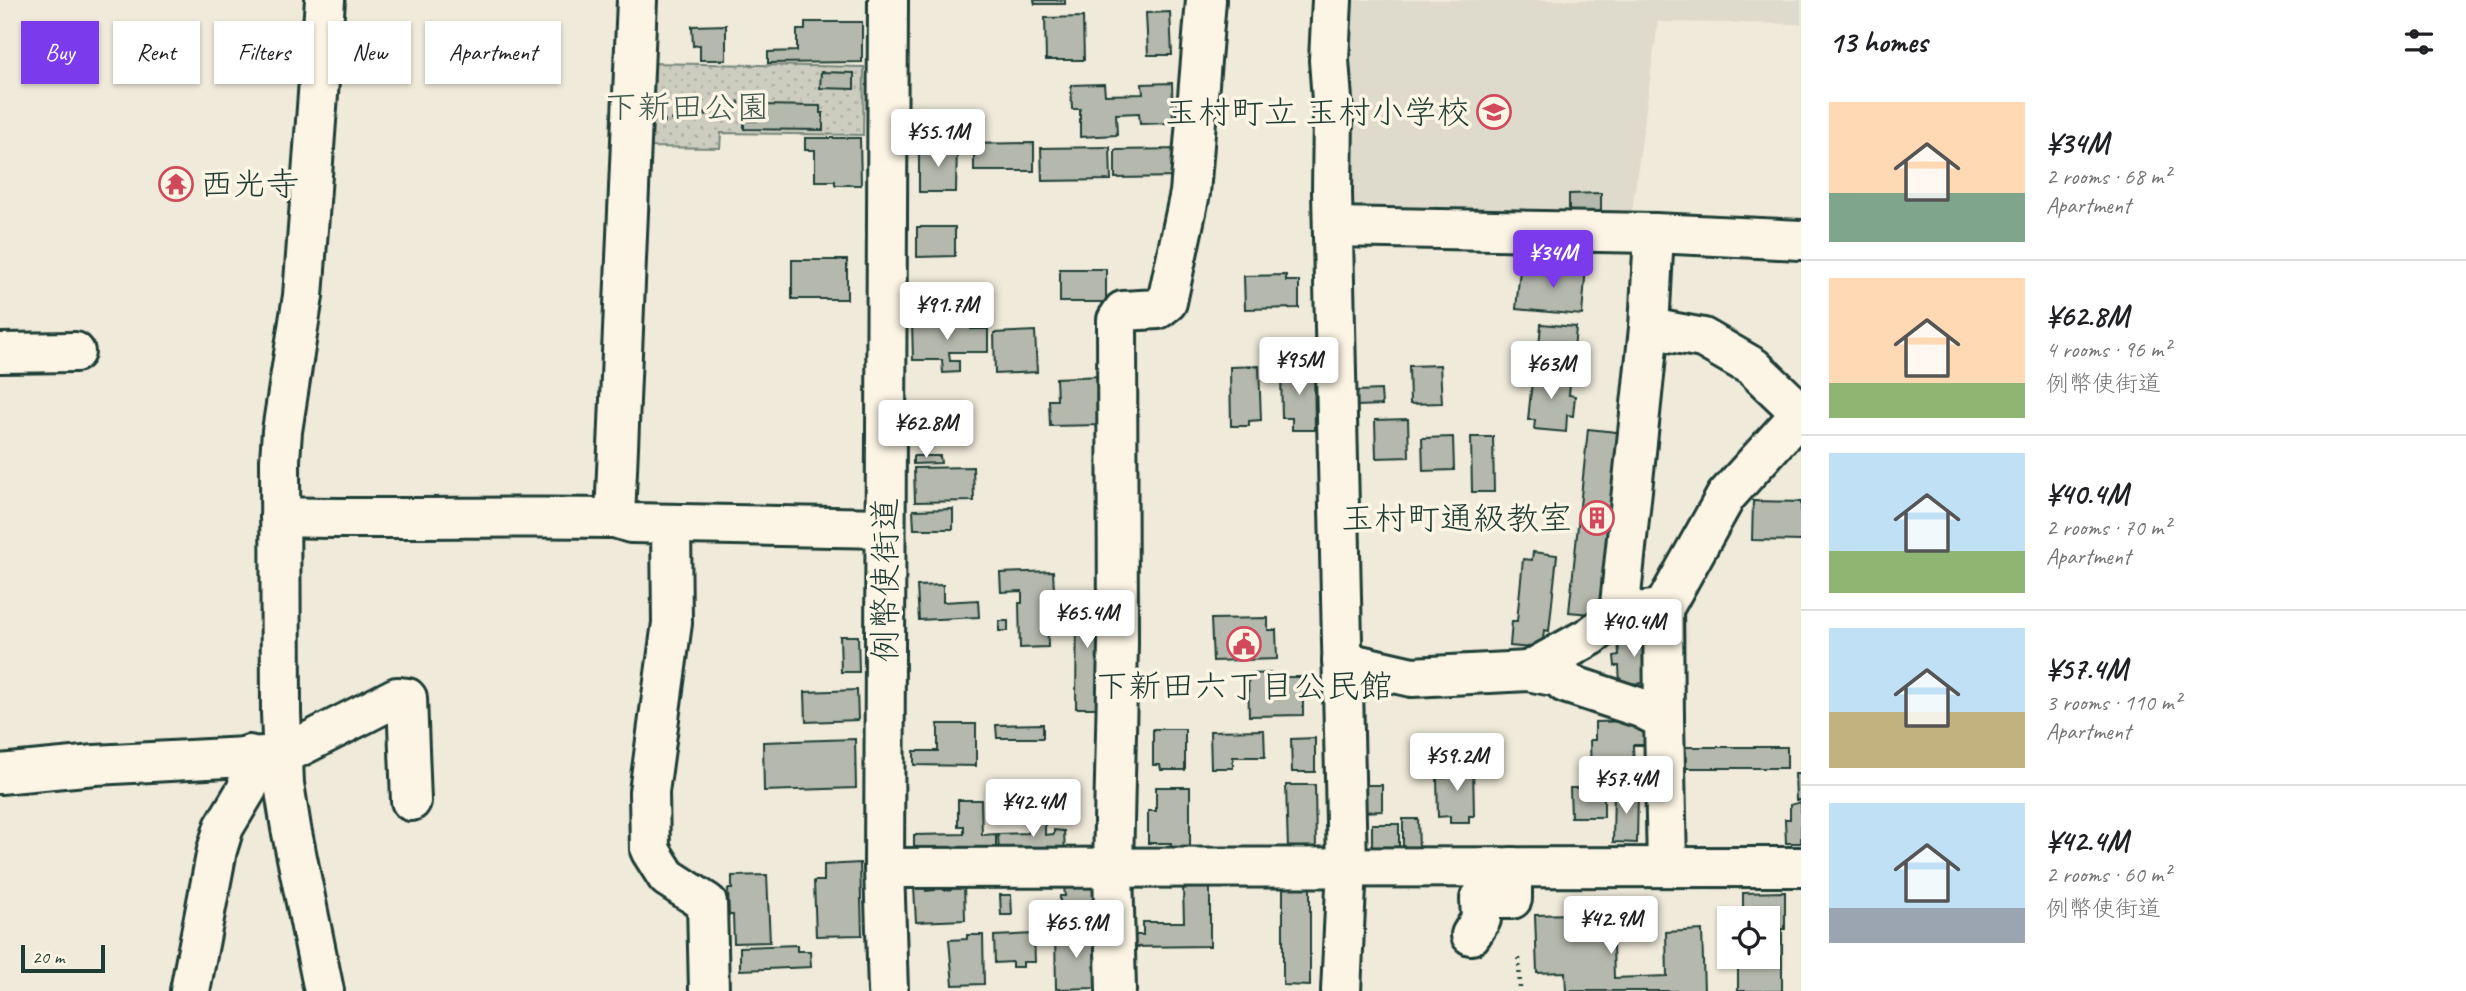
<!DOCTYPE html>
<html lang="en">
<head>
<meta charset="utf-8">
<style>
  :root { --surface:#fff; --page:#f6f6f6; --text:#202124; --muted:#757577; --line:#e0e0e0; --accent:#7c3aed }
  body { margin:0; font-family:Caveat,"Klee One",sans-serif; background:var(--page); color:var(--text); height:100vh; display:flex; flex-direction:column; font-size:26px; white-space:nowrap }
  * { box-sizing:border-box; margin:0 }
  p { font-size:23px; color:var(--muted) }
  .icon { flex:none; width:38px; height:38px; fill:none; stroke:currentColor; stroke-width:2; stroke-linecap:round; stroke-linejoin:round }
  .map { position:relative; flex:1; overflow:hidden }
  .sheet { display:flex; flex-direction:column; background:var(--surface); width:665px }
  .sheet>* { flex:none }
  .guide { position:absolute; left:21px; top:21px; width:665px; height:63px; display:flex; gap:14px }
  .fabs { position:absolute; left:1717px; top:906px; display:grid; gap:14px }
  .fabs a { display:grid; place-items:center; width:63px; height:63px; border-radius:0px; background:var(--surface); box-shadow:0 2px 5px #0004; font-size:35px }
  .scale { position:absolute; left:21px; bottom:18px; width:84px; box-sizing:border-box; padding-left:7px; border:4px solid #1f3d34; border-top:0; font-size:19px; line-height:24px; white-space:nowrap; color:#1f3d34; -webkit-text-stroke:5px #fcf5e5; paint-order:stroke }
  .price { position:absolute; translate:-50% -60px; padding:0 16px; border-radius:7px; background:#fff; color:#222; font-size:23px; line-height:46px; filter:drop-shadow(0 2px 4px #0008) }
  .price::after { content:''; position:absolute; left:50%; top:42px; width:21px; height:16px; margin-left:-10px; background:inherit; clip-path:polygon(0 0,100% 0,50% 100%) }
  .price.selected { background:var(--accent); color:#fff }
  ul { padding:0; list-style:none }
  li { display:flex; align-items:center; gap:21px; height:175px; padding:0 28px }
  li+li { border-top:2px solid var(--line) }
  li span { display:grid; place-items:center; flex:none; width:196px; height:140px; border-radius:0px; color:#555 }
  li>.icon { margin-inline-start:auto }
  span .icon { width:84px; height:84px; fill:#fffc; stroke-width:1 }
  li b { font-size:30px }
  h2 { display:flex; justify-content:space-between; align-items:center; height:84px; padding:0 28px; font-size:30px }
  .pill { padding:0 24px; border-radius:0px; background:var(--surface); box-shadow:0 2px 5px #0004; font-size:24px; line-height:63px }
  .pill.selected { background:var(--accent); color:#fff }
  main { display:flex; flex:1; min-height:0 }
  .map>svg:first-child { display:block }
</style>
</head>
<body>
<main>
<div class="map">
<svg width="1801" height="991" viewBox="0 0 1801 991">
  <defs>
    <pattern id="green-dots" width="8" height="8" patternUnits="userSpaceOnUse" patternTransform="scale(1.75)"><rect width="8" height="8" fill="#cccdbf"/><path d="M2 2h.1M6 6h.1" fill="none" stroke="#afb1a5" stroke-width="1.8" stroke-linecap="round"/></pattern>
  </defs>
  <rect width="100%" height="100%" fill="#efeada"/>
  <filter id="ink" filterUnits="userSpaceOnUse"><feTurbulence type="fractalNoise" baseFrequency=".0143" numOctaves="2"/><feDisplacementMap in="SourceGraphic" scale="14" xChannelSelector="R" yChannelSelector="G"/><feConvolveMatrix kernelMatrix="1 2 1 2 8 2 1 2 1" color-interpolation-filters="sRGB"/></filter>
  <g filter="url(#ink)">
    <path fill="#dedbcc" d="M1344,0H1801V24L1658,22L1630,226L1363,220L1342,201Z"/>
    <path fill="url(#green-dots)" stroke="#76857a" stroke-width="2" d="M647,63L864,67L863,135L721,133L720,148L646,147Z"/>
    <g fill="#b5b9ad" stroke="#1f3d34" stroke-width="2">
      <path d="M1034,0H1065V4H1035Z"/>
      <path d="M1170,12L1172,55H1148L1146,13Z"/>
      <path d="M1083,17L1084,60H1046L1045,18Z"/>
      <path d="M805,22H862V62L768,63V52L797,51V30H805Z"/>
      <path d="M726,25V60H700V45L693,46L692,26Z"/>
      <path d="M821,72L854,73V89L820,88Z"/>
      <path d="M1172,83L1173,123L1140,124L1139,113L1116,114L1117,135L1080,137V109H1072L1071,85L1104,84L1105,95L1143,94L1142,84Z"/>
      <path d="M757,105L820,106V113H823V130L744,129V121H757Z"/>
      <path d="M805,138H860L861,185H835V181H815V150H805Z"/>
      <path d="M1034,143V171H974V152H965L964,144Z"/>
      <path d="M919,146H957L956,192H919Z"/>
      <path d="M1110,147L1111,180L1042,181L1041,148Z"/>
      <path d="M1181,149V177L1115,178V150Z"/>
      <path d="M1601,193V214H1569V194Z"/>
      <path d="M917,227H955V256L917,257Z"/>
      <rect x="792" y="260" width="55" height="39"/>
      <path d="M1561,264L1586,266L1582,315L1516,309L1520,269L1560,273Z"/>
      <rect x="1060" y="269" width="46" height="33"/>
      <path d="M1286,275V281H1299V308L1245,309L1244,276Z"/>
      <path d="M971,321V329H988V352H949L950,361H959V372L943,373L942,360H913L912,322Z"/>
      <path d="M1541,324L1576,327L1573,363L1538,360Z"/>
      <path d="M1035,331L1037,372L995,374L994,333Z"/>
      <path d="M1290,365H1314L1315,430H1292V418H1282L1281,373H1291Z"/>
      <path d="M1440,365L1442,403L1410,404L1409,366Z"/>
      <path d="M1259,366L1261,420L1249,421V426H1231L1230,367Z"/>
      <path d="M1533,371L1571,374L1569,395L1575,396L1573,416L1567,415L1566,432L1534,429L1535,420H1528Z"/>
      <path d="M1102,376L1103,425L1050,426L1049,400H1057L1056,378Z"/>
      <path d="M1381,390L1382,405L1357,406V391Z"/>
      <path d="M1408,419L1409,457L1376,458L1375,420Z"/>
      <path d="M1588,429L1625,433L1607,605L1591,604L1590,614L1569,612Z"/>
      <path d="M1453,437L1454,470L1423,471L1422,438Z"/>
      <path d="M1471,437H1493L1494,492H1472Z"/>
      <path d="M913,456H940L941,463L913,464Z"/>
      <path d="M973,467L974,501L915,502L914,468Z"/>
      <path d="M1753,501L1801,502V541L1752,540Z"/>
      <path d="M953,509V529H914L913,510Z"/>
      <path d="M1533,552L1557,555L1549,631L1544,630L1542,649L1510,646L1512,621H1517L1523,559L1532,560Z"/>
      <path d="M1053,571L1055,610H1047L1048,647L1020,648L1019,603H1022V591L1001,592L1000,573Z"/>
      <path d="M943,585V602L978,600L979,617L919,620L917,586Z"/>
      <path d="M1077,592H1098L1097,708H1076Z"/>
      <path d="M1268,618V630H1276L1277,659L1213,661L1211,619Z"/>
      <rect x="999" y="621" width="9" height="10"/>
      <path d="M1650,634L1652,683L1620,684L1619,666H1615L1614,656L1619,655L1618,635Z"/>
      <path d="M840,636H858L859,672H841Z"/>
      <path d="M1275,673V677H1303V715L1249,716L1248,674Z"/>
      <path d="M857,690L858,720L806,722L805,692Z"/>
      <path d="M1632,721V727H1645V745H1633L1634,776L1591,777L1590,740H1595V722Z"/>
      <path d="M938,724H976V766L914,765V751H938Z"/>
      <path d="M1043,724V738H997L996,725Z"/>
      <path d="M1153,729H1185V770H1161L1160,765H1153Z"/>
      <path d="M1264,730L1265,757H1233V768H1211L1210,731Z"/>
      <path d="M1315,738V772H1292L1291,739Z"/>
      <path d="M855,739L856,788L764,791L763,742Z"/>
      <rect x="1683" y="747" width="104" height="21"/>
      <path d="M1445,764H1473L1474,816H1469V823H1450V816L1438,817L1437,778H1446Z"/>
      <path d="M1795,774H1801V800H1796Z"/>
      <path d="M1286,785H1315L1316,849L1288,850Z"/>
      <path d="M1361,785H1382V811L1361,812Z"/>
      <path d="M1156,787H1190V849H1171V843H1148V811H1156Z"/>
      <path d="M1570,788H1604V817H1571Z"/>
      <path d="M1614,790H1638L1637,843L1613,842Z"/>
      <path d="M958,800H981L982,835L996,834V852L914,853V835L964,834V826H958Z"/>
      <path d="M1801,802V843H1786L1785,819H1790V805Z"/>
      <path d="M1045,809V835L1054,834V830L1064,831L1065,854L999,855L998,834L1028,833V810Z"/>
      <path d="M1403,819H1418L1419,849H1403Z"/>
      <rect x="1372" y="824" width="27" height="24"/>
      <path d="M860,863L862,935L816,936L814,881H824V865Z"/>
      <path d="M767,875L770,942L734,943L733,915H729L728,889H732V876Z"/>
      <path d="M1094,883L1095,924L1056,926L1055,910H1060V896H1065L1064,886Z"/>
      <path d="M964,885L965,920L916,922L914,887H926V891L935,890V887L944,886V890H951V886Z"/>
      <path d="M1283,886H1310V986L1283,985Z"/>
      <path d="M1183,887H1210V946L1130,947V935H1143V922H1184Z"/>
      <path d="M1785,892V929H1768V919H1743V893Z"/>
      <path d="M1000,895H1011L1012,915H1001Z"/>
      <path d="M1612,913L1614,978L1667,976L1666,932L1702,930L1704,991H1566L1565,972L1537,973L1535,915Z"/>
      <path d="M1768,931H1782V991H1738V957H1768Z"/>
      <path d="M1095,932L1096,988L1056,989L1055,933Z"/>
      <path d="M1034,934L1035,962H1023V967H1012V962L995,963L994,936Z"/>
      <path d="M967,935H983L984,984L953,985L949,940L967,939Z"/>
      <path d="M797,945V951H810L811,967L740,970V947Z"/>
    </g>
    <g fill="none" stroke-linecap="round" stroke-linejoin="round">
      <g stroke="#1f3d34" stroke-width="44">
        <g id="minor">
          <path d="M1332,0L1329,60L1333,113L1332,192L1347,867L1341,991"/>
          <path d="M1333,227L1654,233L1801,240"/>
          <path d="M1654,233L1649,328L1619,614L1663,609"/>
          <path d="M1649,328L1703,338L1753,367L1801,413"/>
          <path d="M0,353L75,352"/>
          <path d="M280,517C392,520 503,516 615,518L631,523L885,528"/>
          <path d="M615,518L637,0"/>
          <path d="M671,524L672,623L649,792L650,850L667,877L707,903L709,991"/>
          <path d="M1342,661L1412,677L1528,671L1563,678L1565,683L1641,708L1664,720L1667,867"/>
          <path d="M1528,671L1591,636L1619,614"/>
          <path d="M1664,720L1663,609L1726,496L1801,413"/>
          <path d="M0,774L95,765L283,755L397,697L407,698L411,801"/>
          <path d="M884,868L1801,867"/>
          <path d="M1471,935L1481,919L1480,899H1512V867"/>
          <path d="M190,991L217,850L224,827L248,787L249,755"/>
          <path d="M324,991L291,828L284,784L281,713L280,460L282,431L303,296L325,0"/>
          <path d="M1116,991L1113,868L1118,643L1117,320L1123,311L1158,309L1167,302L1190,193L1206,0"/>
        </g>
      </g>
      <g stroke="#1f3d34" stroke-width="44">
        <path id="major" d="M888,991L884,868L888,0"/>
      </g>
      <g stroke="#1f3d34" stroke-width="4.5" stroke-dasharray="2 5" stroke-linecap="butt">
        <path d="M664,121L688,120L754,97"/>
        <path d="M1519,958L1520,991"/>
      </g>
      <use href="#minor" stroke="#fcf5e5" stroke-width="38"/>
      <use href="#major" stroke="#fcf5e5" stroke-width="38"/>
    </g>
  </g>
  <defs>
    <g id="school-ring" transform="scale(1.75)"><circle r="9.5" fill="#fcf5e5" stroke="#d1495b" stroke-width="1.5"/><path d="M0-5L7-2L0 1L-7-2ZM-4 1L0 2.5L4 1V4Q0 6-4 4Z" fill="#d1495b"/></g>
    <g id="temple-ring" transform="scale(1.75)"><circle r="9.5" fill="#fcf5e5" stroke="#d1495b" stroke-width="1.5"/><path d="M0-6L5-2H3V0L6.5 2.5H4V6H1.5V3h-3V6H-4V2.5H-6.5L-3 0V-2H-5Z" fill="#d1495b"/></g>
    <g id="building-ring" transform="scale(1.75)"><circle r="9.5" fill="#fcf5e5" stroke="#d1495b" stroke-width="1.5"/><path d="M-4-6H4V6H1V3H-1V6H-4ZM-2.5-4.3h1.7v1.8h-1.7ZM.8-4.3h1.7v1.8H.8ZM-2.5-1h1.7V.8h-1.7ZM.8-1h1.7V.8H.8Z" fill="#d1495b"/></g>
    <g id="civic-ring" transform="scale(1.75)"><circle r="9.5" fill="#fcf5e5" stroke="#d1495b" stroke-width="1.5"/><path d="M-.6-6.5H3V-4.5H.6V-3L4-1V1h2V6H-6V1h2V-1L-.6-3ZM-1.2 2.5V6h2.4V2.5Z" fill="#d1495b"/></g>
  </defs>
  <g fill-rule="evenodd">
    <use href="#school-ring" x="1494" y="112"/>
    <use href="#temple-ring" x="176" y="184"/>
    <use href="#building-ring" x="1597" y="518"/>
    <use href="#civic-ring" x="1244" y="644"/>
  </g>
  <g text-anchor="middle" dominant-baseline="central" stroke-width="7" stroke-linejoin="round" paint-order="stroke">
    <g font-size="33" fill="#425a50" stroke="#fcf5e5">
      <text x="687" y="107">下新田公園</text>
    </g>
    <g font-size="33" fill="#1f3d34" stroke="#fcf5e5" text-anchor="end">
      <text x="1470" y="112">玉村町立 玉村小学校</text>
      <text x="200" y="184" text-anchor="start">西光寺</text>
      <text x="1572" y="518">玉村町通級教室</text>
      <text x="1244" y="686" text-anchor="middle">下新田六丁目公民館</text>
    </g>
    <g font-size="33" fill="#1f3d34" stroke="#fcf5e5">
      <text transform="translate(885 580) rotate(-90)">例幣使街道</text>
    </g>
  </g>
</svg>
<div class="fabs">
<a><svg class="icon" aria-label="locate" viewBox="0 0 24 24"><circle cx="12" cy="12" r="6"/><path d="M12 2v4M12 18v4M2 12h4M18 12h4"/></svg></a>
</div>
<div class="scale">20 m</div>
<b class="price" style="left:938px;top:169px">¥55.1M</b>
<b class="price selected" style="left:1553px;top:290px">¥34M</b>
<b class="price" style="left:947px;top:342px">¥91.7M</b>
<b class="price" style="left:1299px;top:397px">¥95M</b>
<b class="price" style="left:1551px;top:401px">¥63M</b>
<b class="price" style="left:926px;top:460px">¥62.8M</b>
<b class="price" style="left:1087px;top:650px">¥65.4M</b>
<b class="price" style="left:1634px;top:659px">¥40.4M</b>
<b class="price" style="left:1457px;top:793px">¥59.2M</b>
<b class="price" style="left:1626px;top:816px">¥57.4M</b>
<b class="price" style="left:1033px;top:839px">¥42.4M</b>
<b class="price" style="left:1611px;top:956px">¥42.9M</b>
<b class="price" style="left:1076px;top:960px">¥65.9M</b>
<div class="guide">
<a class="pill selected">Buy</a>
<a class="pill">Rent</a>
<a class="pill">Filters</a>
<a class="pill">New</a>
<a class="pill">Apartment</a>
</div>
</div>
<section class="sheet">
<h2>13 homes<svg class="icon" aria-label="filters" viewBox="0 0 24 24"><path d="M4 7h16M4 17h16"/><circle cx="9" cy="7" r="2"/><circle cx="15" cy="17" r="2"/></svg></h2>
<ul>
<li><span style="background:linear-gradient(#ffd9b3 65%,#7fa58c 0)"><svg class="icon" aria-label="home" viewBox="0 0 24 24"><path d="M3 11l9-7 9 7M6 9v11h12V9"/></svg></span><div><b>¥34M</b><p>2 rooms · 68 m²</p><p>Apartment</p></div></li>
<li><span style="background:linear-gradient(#ffd9b3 75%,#8fb573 0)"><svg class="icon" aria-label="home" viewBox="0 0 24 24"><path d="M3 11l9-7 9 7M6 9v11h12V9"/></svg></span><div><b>¥62.8M</b><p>4 rooms · 96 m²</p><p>例幣使街道</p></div></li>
<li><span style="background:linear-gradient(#bfe0f5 70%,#8fb573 0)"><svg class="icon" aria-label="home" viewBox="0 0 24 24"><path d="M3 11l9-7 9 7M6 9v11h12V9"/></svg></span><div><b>¥40.4M</b><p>2 rooms · 70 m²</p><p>Apartment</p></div></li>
<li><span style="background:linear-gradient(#bfe0f5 60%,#c2b280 0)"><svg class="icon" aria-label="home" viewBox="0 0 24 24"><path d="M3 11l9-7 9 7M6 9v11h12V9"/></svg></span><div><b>¥57.4M</b><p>3 rooms · 110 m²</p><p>Apartment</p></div></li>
<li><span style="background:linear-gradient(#bfe0f5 75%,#9aa5b1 0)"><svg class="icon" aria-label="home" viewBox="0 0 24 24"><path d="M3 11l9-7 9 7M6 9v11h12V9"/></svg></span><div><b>¥42.4M</b><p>2 rooms · 60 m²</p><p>例幣使街道</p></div></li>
</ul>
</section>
</main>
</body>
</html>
